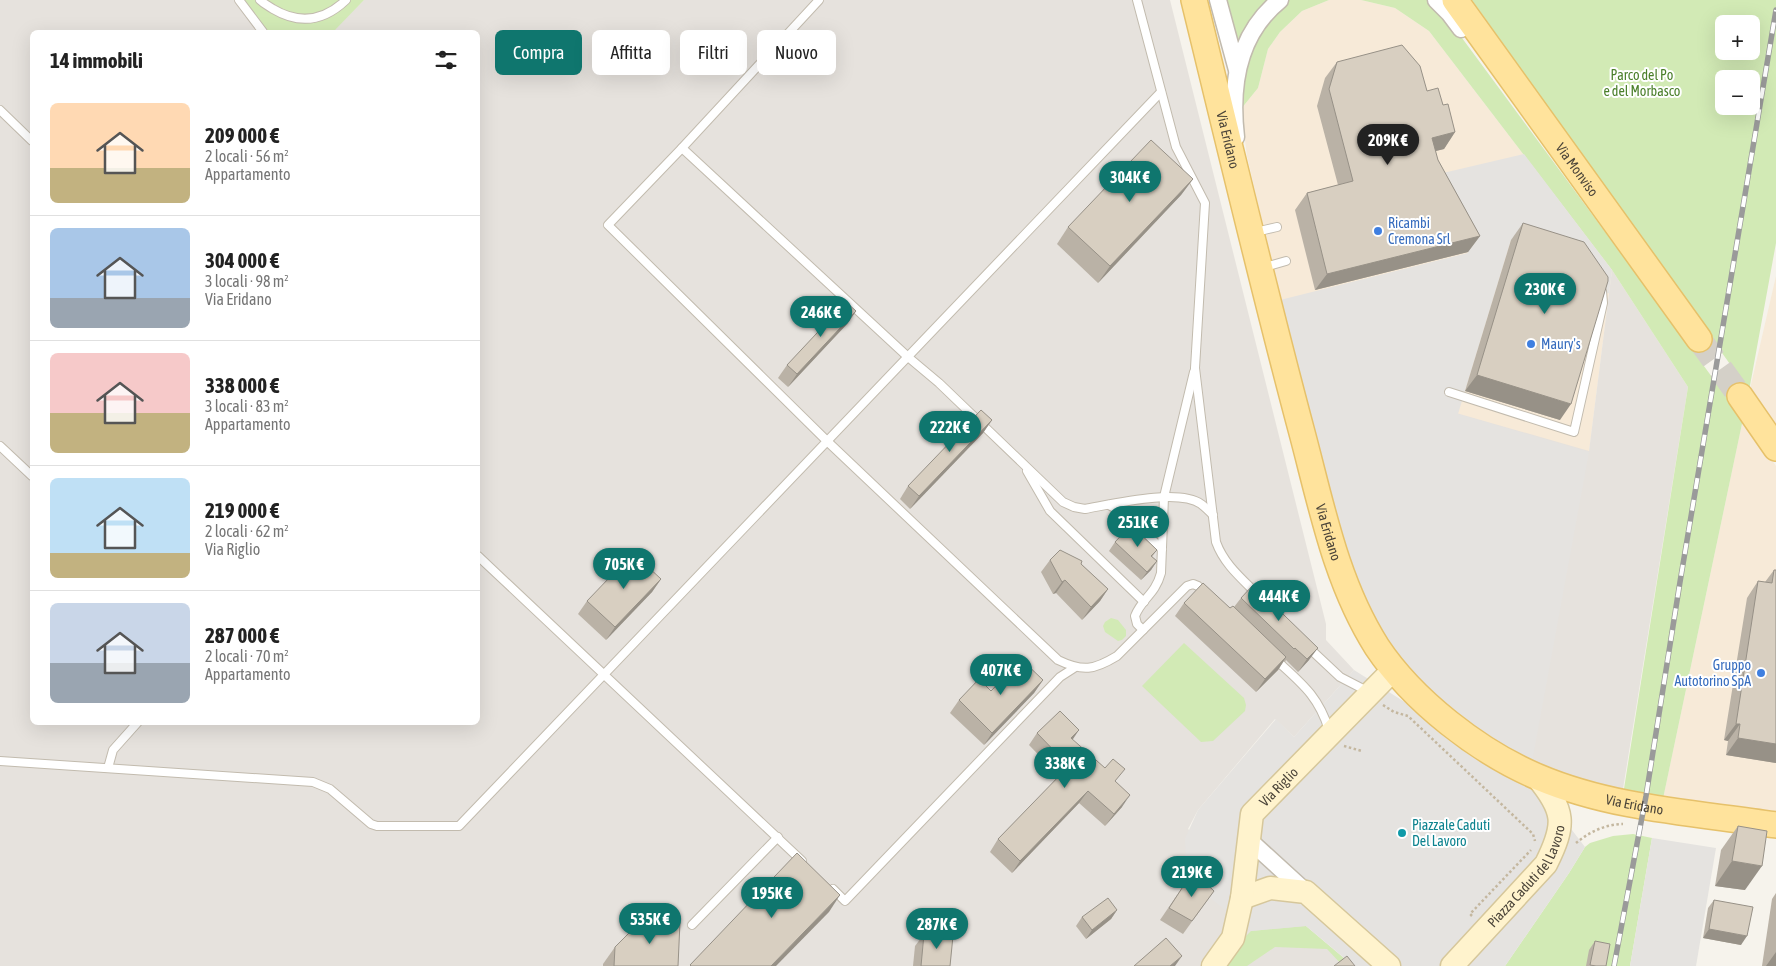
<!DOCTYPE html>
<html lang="it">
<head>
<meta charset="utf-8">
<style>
  :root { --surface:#fff; --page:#f2f2f2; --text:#222; --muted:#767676; --line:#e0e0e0; --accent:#0f766e }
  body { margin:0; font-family:"Asap Condensed",sans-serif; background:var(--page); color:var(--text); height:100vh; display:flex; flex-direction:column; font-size:19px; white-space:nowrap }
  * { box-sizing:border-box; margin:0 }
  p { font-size:16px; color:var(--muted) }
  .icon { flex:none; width:28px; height:28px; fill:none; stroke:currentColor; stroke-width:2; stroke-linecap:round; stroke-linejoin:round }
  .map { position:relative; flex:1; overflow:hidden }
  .sheet { position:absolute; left:30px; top:30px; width:450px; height:695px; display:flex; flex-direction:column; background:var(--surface); border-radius:8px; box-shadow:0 5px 20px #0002 }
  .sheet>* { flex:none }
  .top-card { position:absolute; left:495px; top:30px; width:475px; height:45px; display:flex; gap:10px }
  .buttons { position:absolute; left:1715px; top:15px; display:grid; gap:10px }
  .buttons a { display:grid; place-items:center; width:45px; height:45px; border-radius:8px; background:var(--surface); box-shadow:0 5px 20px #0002; font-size:25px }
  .price { position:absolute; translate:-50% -42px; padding:0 11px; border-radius:18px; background:var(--accent); color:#fff; font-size:16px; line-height:32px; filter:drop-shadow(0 1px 2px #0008) }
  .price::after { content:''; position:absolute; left:50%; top:30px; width:15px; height:11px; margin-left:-8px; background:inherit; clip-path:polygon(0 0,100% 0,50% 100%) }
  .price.current { background:#222; color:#fff }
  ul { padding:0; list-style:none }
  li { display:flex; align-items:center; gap:15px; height:125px; padding:0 20px }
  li+li { border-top:1px solid var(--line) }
  li span { display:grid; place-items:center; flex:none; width:140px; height:100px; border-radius:8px; color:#555 }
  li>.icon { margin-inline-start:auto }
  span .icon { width:60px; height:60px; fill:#fffc; stroke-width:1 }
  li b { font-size:21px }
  h2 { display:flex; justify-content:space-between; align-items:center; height:60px; padding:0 20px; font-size:21px }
  .pill { padding:0 18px; border-radius:8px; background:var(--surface); box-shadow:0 5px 20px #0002; font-size:18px; line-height:45px }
  .pill.current { background:var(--accent); color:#fff }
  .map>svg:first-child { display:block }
</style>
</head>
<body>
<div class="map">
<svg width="1776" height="966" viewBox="0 0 1776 966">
  <rect width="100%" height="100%" fill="#f6f3ec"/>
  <g fill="#f7ead8">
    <path d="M1329,0H1361L1395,8L1429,31L1612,270L1589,452L1296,367L1247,156L1241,109L1258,88L1268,49L1280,32L1302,11Z"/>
    <path d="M1776,276V452L1745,422L1776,466V819L1660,813L1743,419Z"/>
  </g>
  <g fill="#e6e2dd">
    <path d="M0,0H244L267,32H32V722H478V32H330L364,0H1170L1326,624V640L1354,670L1294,737L1275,719L1198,810L1188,829L1354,966H0Z"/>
    <path d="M1612,270L1688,387L1622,795L1586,787L1532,762L1296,367L1589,451Z"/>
  </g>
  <g fill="#d2eab5" fill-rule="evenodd">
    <path d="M244,0H364L333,32H267Z"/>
    <path d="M1218,0H1434L1743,419L1660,813L1623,795L1688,387L1612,270L1429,31L1395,8L1361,0H1329L1302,11L1280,32L1268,49L1258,88L1241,109Z"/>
    <path d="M1472,0H1776V243L1749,391ZM1724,24H1751V51H1724ZM1724,79H1751V106H1724Z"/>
    <path d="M1111,618L1118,620L1126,630V636L1122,640L1118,641L1105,632L1103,626L1105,622Z"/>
    <path d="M1184,643L1244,698L1246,705L1245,711L1213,741L1201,742L1142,686Z"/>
    <path d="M1633,834L1652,838L1630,966H1505L1569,873L1585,847L1590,843L1613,836Z"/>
    <path d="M1306,926L1353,966H1343L1327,949L1275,947L1247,966H1226L1240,942L1251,931Z"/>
  </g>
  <g fill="#e5e3e0">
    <path d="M1524,154L1612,270L1609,293L1597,296L1511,240L1458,414L1589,452L1532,762L1486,736L1458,715L1429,689L1406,665L1386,639L1351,584L1280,300L1468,253L1426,177Z"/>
    <path d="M1354,670L1538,786L1585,847L1569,873L1505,966H1354L1306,926L1251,931L1192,883L1186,870L1185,839L1198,810L1276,719L1294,737Z"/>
    <path d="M1652,838L1716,848L1696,966H1630Z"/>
  </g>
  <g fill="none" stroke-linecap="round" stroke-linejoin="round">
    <path stroke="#d4d0c8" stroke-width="25" stroke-dasharray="25 12" stroke-linecap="butt" d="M1699,339L1740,396"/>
    <g stroke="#c2bbae" stroke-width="10">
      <g id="lane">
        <path d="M239,0L263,32"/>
        <path d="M260,0C264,4 269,6 273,9C300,25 324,21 346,0"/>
        <path d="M1137,0L1176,147L1205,203L1195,368L1216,542C1224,564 1241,578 1257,594"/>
        <path d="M0,110L32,141"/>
        <path d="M682,148L819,0"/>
        <path d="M1264,230L1277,227"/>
        <path d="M1272,265L1286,261"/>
        <path d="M1449,392L1574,432L1603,303L1602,291"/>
        <path d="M0,446L32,476"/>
        <path d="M1027,471L1050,511L1144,602"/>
        <path d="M1109,505L1122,512L1162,549"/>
        <path d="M478,556L802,861"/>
        <path d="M1205,592L1198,586L1193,584L1187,586L1117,656C1094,670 1083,672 1058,660L828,442L608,225L682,148L908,357L939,383L1063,502L1074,507L1085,509C1113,504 1178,488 1201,504C1205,507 1209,511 1213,515"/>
        <path d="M1143,630L1137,624L1135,616C1142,598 1155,595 1161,573L1164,497L1194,372"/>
        <path d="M1308,647L1340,677L1369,692"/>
        <path d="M1275,659C1301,683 1318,695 1329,730"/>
        <path d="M0,761L313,782L330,789L371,824L377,826H459L1161,92"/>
        <path d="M108,768L113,750L138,722"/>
        <path d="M833,889L845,901L1060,677L1074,668"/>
        <path d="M692,925L778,837"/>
      </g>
    </g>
    <g stroke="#c2bbae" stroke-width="19">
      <g id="street">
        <path d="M1218,0L1237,70"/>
        <path d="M1436,0L1449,13L1461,29"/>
        <path d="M1236,137C1230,86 1238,34 1280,0"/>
        <path d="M1249,840L1306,892"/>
      </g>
    </g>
    <g stroke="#d6c79b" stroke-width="25">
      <g id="secondary">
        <path d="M1242,898L1270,888L1306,892L1389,966"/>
        <path id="s1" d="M1213,966L1233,938L1242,898L1252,814L1394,669"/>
        <path id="s2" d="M1452,966L1546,864C1566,824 1565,811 1537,777"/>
      </g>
    </g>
    <g stroke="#e6c16a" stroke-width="28">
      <g id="primary">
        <path id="s3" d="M1194,0C1229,143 1263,287 1301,429C1321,503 1335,581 1377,647C1413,701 1479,752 1538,777C1613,809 1697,813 1776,825"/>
        <path id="s4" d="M1455,0L1699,339"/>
        <path d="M1740,396L1776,448"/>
      </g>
    </g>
    <g stroke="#c4b79f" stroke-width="2.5" stroke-dasharray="2.5 2.5" stroke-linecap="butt">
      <path d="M1383,705L1394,712L1408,716L1533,834L1535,841"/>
      <path d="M1344,746L1362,751"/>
      <path d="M1576,843C1589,832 1606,824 1623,824"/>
      <path d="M1472,916L1470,914L1531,850"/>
    </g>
    <use href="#lane" stroke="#fff" stroke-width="8"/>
    <use href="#street" stroke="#fff" stroke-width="16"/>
    <use href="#secondary" stroke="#fff3cd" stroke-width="22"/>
    <use href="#primary" stroke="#ffe39c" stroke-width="25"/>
    <g stroke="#9a9a9a" stroke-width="5.5">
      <path id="rail" d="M1614,966L1646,796L1680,582L1776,10"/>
    </g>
    <use href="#rail" stroke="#fff" stroke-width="4" stroke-dasharray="11" stroke-linecap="butt"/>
  </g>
  <g fill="#bab2a6">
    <path d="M1337,62L1427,91L1443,105L1455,132L1444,149L1435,151L1438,160L1480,236L1468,252L1315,290L1295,210L1307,193L1338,185L1317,106L1325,78Z"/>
    <path d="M1193,179L1181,195L1098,283L1057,244L1068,227Z"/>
    <path d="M1523,223L1560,420L1465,391L1511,240Z"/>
    <path d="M856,311L847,324L788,387L778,378L787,365Z"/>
    <path d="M992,420L983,433L910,509L900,499L908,486Z"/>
    <path d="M1115,542L1157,550L1152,557L1157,561L1151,570L1141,580L1109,551Z"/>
    <path d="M1050,560L1081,564L1108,589L1100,601L1082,620L1056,593L1053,594L1041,572Z"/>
    <path d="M1774,570L1776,763L1726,755L1728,741L1724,740L1747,598L1758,581L1765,582Z"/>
    <path d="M661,579L652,592L606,640L578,614L587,601Z"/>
    <path d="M1241,598L1309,660L1298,672L1286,660L1285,662L1284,661L1278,670L1256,692L1175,616L1184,603L1230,608L1234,607Z"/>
    <path d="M1043,680L1034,693L984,745L950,713L959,700L991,691Z"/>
    <path d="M1037,733L1072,740L1116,782L1122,807L1105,826L1079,803L1012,873L990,852L998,839L1054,782L1058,775L1029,745Z"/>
    <path d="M1738,826L1745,890L1715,886L1721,850Z"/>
    <path d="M1188,879L1214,891L1183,934L1160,920Z"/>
    <path d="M1776,893V966H1762L1772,899Z"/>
    <path d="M1714,900L1741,945L1703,938L1708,908Z"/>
    <path d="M1117,910L1111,919L1086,939L1076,926L1082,917Z"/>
    <path d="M924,934L950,966H913L915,946Z"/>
    <path d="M1595,941L1606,966H1586L1589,950Z"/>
    <path d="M615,947L678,966H603V964Z"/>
  </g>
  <g fill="#979187">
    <path d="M1455,132L1444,149L1420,155L1432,138Z"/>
    <path d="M1193,179L1181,195L1098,283L1110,266Z"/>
    <path d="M1480,236L1468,252L1315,290L1327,274Z"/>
    <path d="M856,311L847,324L788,387L797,374Z"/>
    <path d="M1477,375L1571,404L1560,420L1465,391Z"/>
    <path d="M992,420L983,433L910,509L919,496Z"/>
    <path d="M1157,561L1151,570L1141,580L1147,572Z"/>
    <path d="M661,579L652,592L606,640L615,627Z"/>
    <path d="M1065,580L1056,593L1053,594L1062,582Z"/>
    <path d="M1108,589L1100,601L1082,620L1091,607Z"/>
    <path d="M1318,648L1309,660L1298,672L1307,659Z"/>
    <path d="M1286,657L1278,670L1256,692L1265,679Z"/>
    <path d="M1043,680L1034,693L984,745L992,733Z"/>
    <path d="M1736,724H1740L1728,741L1724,740Z"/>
    <path d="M1079,730L1071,742V738Z"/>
    <path d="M1738,738L1776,744V763L1726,755Z"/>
    <path d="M1088,791L1079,803L1012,873L1020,861Z"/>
    <path d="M1130,795L1122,807L1105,826L1114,814Z"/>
    <path d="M1732,861L1762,866L1745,890L1715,886Z"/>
    <path d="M840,895L829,912L776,966H771Z"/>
    <path d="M1117,910L1111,919L1086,939L1092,930Z"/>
    <path d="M1709,929L1747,936L1741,945L1703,938Z"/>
    <path d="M1776,952V966H1766Z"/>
    <path d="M1182,956L1175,966H1170Z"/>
  </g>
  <g fill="#d8cfc1" stroke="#979187">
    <path d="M1402,45L1420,66L1427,91L1438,88L1443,105L1448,104L1455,132L1432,138L1438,160L1480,236L1327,274L1307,193L1353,181L1329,89L1337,62Z"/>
    <path d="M1151,140L1193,179L1110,266L1068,227Z"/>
    <path d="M1523,223L1584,242L1608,277V281L1571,404L1477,375Z"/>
    <path d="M846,302L856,311L797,374L787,365Z"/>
    <path d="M981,410L992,420L919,496L908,486Z"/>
    <path d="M1131,525L1157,550L1151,556L1157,561L1147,572L1115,542Z"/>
    <path d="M1060,550L1082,561L1081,564L1108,589L1091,607L1065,580L1062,582L1050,560Z"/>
    <path d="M633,553L661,579L615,627L587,601Z"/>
    <path d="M1774,570H1776V744L1738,738L1740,724H1736L1758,581L1772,583Z"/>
    <path d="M1203,583L1230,608L1233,606L1286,657L1265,679L1184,603Z"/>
    <path d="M1253,585L1318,648L1307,659L1295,648L1294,649L1241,598Z"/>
    <path d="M1021,659L1043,680L992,733L959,700L979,679L991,691Z"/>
    <path d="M1060,711L1079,730L1071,738L1105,768L1113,759L1125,769L1115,781L1130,795L1114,814L1088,791L1020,861L998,839L1064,771L1062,770L1067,764L1037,733Z"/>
    <path d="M1738,826L1767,831L1762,866L1732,861Z"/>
    <path d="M797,853L840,895L771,966H691L690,965Z"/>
    <path d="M1196,874L1214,891L1192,921L1169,908L1188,879Z"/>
    <path d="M1108,898L1117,910L1092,930L1082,917Z"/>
    <path d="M1714,900L1753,907L1747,936L1709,929Z"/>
    <path d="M643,919L680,922L678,966H614L615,947Z"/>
    <path d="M924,934L953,936L950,966H921Z"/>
    <path d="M1166,938L1182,956L1170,966H1134Z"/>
    <path d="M1595,941L1610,944L1606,966H1596L1590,965Z"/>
    <path d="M1347,956L1355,966H1334Z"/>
  </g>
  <g fill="#3f7fe0" stroke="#fff" stroke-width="2">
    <circle cx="1378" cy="231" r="5"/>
    <circle cx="1531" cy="344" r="5"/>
    <circle cx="1761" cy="673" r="5"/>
  </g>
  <circle fill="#0f9aa8" stroke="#fff" stroke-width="2" cx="1402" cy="833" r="5"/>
  <g text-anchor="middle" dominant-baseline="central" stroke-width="4" stroke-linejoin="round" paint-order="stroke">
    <g font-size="14" fill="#4a7f2a" stroke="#fff">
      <text x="1642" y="75">Parco del Po<tspan x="1642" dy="16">e del Morbasco</tspan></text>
    </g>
    <g font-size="14" fill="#4b4439" stroke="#fff">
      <text stroke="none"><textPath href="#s3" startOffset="144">Via Eridano</textPath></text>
      <text stroke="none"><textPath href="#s4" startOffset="209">Via Monviso</textPath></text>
      <text stroke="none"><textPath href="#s3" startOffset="549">Via Eridano</textPath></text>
      <text stroke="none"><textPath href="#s1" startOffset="198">Via Riglio</textPath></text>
      <text stroke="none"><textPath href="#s3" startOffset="984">Via Eridano</textPath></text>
      <text stroke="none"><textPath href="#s2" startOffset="118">Piazza Caduti del Lavoro</textPath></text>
    </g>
    <g font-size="14" fill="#366cbe" stroke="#fff" text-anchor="start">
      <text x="1388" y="223">Ricambi<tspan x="1388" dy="16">Cremona Srl</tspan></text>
      <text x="1541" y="344">Maury's</text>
      <text x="1751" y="665" text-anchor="end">Gruppo<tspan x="1751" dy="16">Autotorino SpA</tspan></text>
    </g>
    <g font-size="14" fill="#0d838f" stroke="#fff" text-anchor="start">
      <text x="1412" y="825">Piazzale Caduti<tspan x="1412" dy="16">Del Lavoro</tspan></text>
    </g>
  </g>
</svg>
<div class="buttons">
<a>+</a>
<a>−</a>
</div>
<b class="price current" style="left:1388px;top:166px">209K €</b>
<b class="price" style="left:1130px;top:203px">304K €</b>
<b class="price" style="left:1545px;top:315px">230K €</b>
<b class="price" style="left:821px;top:338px">246K €</b>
<b class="price" style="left:950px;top:453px">222K €</b>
<b class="price" style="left:1138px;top:548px">251K €</b>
<b class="price" style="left:624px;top:590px">705K €</b>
<b class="price" style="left:1279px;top:622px">444K €</b>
<b class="price" style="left:1001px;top:696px">407K €</b>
<b class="price" style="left:1065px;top:789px">338K €</b>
<b class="price" style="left:1192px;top:898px">219K €</b>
<b class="price" style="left:772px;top:919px">195K €</b>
<b class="price" style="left:650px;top:945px">535K €</b>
<b class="price" style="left:937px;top:950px">287K €</b>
<div class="top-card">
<a class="pill current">Compra</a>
<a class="pill">Affitta</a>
<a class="pill">Filtri</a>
<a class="pill">Nuovo</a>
</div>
<section class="sheet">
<h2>14 immobili<svg class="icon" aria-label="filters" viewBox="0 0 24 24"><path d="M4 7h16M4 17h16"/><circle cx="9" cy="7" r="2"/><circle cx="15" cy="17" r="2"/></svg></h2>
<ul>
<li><span style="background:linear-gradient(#ffd9b3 65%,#c2b280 0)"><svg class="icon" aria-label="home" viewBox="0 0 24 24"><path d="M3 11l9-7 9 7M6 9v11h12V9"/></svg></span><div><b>209 000 €</b><p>2 locali · 56 m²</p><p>Appartamento</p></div></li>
<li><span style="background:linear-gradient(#a9c7e8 70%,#9aa5b1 0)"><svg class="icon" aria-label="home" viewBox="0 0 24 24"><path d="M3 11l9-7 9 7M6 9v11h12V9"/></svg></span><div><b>304 000 €</b><p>3 locali · 98 m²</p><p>Via Eridano</p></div></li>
<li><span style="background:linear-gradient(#f6c9c9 60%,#c2b280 0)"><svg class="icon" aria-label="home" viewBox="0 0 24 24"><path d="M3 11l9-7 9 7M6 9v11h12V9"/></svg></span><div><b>338 000 €</b><p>3 locali · 83 m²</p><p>Appartamento</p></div></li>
<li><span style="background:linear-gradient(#bfe0f5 75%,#c2b280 0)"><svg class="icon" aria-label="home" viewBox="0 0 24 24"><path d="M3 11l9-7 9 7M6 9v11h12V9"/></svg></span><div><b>219 000 €</b><p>2 locali · 62 m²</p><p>Via Riglio</p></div></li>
<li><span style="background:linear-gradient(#c9d6e8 60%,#9aa5b1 0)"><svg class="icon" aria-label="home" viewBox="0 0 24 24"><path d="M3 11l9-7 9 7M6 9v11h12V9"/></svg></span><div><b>287 000 €</b><p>2 locali · 70 m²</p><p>Appartamento</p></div></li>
</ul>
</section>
</div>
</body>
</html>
